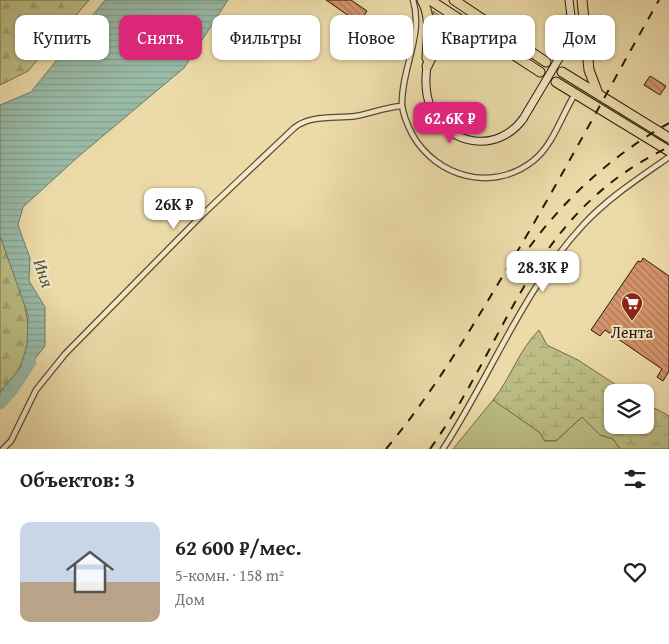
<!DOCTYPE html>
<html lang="ru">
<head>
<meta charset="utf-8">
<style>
  :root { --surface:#fff; --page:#f6f6f6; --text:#222; --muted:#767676; --line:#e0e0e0; --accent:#db2777 }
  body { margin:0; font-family:"Gentium Book Plus",serif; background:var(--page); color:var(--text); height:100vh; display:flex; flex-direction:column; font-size:19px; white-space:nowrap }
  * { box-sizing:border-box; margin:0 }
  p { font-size:16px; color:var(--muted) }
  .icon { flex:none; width:28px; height:28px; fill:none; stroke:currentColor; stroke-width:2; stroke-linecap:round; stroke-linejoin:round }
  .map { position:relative; height:449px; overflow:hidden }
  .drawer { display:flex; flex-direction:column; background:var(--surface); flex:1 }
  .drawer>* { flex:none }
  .top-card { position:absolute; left:15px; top:15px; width:640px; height:45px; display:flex; gap:10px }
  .fabs { position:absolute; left:604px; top:384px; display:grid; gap:10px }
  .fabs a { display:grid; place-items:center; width:50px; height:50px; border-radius:10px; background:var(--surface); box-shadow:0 1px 4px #0004; font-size:25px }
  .price { position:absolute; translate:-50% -42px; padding:0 11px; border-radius:10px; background:#fff; color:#222; font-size:16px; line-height:32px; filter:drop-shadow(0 1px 2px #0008) }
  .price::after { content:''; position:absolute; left:50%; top:30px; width:15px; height:11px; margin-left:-8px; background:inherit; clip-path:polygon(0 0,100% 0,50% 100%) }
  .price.active { background:var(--accent); color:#fff }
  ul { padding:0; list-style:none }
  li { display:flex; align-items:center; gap:15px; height:125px; padding:0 20px }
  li+li { border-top:1px solid var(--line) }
  li span { display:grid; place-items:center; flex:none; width:140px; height:100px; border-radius:10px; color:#555 }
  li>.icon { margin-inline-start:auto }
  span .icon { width:60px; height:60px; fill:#fffc; stroke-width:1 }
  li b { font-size:21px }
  h2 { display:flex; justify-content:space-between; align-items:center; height:60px; padding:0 20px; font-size:21px }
  .chip { padding:0 18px; border-radius:10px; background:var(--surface); box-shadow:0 1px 4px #0004; font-size:18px; line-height:45px }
  .chip.active { background:var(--accent); color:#fff }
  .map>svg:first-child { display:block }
</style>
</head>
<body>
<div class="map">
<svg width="669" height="449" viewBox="0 0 669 449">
  <defs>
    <pattern id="grass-dots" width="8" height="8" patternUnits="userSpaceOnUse" patternTransform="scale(1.25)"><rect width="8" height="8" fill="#bcbe85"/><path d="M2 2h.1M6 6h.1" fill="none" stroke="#a2a372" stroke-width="1.8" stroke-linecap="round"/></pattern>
    <pattern id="forest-firs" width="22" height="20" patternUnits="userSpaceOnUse" patternTransform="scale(1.25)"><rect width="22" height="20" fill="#bcbe85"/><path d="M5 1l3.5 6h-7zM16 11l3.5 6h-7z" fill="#a2a372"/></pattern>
    <pattern id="wetland-marsh" width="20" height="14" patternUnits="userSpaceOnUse" patternTransform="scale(1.25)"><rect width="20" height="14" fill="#bcbe85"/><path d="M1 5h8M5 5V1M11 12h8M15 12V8" fill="none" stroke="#a2a372"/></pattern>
    <pattern id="water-rules" width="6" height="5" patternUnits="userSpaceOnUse" patternTransform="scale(1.25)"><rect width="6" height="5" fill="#99bba8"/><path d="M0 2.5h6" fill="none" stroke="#84a08f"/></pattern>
    <pattern id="building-back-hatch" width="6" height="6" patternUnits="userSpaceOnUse" patternTransform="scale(1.25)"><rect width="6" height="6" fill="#d6966d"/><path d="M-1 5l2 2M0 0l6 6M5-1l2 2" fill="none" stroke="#ae7a58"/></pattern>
  </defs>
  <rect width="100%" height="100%" fill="#ecdba9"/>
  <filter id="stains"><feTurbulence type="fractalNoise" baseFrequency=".004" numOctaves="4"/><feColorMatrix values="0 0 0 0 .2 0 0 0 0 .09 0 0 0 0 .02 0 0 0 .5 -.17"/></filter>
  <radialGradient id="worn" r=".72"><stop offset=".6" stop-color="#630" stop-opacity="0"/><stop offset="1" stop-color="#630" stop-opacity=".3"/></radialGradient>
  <path fill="url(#grass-dots)" stroke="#726c47" d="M433,11L456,27L432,38Z"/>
  <g fill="url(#forest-firs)" stroke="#726c47">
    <path d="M0,0H89L28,71L0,85Z"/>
    <path d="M0,236C14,276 42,326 20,368C16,376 6,384 0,392Z"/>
  </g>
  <path fill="url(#wetland-marsh)" stroke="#726c47" d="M539,330L547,345L578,360L627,392H612V425H645V403L669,416V449H620L613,439L600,435L582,417L556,441H545L539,432L496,404L493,400C511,378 518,351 539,330Z"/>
  <path fill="#bcbe85" stroke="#726c47" d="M493,400L539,432L545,441H556L582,417L600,435L613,439L620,449H453Z"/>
  <path fill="url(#water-rules)" stroke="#6c7b68" d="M105,0H228L184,68L79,156L23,207L18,225L30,258L29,281L45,307V346L0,403V392L20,368L27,345L28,315L0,236V105L31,92Z"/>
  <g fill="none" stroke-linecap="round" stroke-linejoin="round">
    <path stroke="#99bba8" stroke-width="11" d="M0,404L12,391L31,362"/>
  </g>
  <g fill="url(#building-back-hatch)" stroke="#281a09">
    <path d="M326,0H351L367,11L359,23Z"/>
    <path d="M650,76L666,86L660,95L644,85Z"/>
    <path d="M643,258L669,276V371L663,381L657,377L662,369L605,330L600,336L591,330L638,261L641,262Z"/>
  </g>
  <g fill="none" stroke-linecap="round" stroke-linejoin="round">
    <g stroke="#594a31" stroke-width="7">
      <g id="street">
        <path d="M413,0C424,35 401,69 402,105C403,114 408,126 412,134C436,177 492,193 533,161C554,144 561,116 575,94"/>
        <path d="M3,449L11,441L36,390L65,354L201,216L294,128C311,114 336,119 356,116C372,113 386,107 402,106"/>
        <path d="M443,449C491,375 523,290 583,225C608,198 639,178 669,157"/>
      </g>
    </g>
    <g stroke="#281a09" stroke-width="9">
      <g id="secondary">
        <path d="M567,45L572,24L569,0"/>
        <path d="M427,66C425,80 425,94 431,108C449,147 498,153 523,119"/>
      </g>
    </g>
    <g stroke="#281a09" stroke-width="11">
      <g id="highway">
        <path d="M422,0C432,17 428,39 427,58"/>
        <path d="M430,0L540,72"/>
        <path d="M454,0L546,62"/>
        <path d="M582,0L589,70L597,91"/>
        <path d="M427,66L441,38L461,32L478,33"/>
        <path d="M562,72L669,138"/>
        <path d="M556,82L669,151"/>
      </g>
    </g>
    <use href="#street" stroke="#f3e8c7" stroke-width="4.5"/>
    <use href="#secondary" stroke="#f3e8c7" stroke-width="7"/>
    <use href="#highway" stroke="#ecdba9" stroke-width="9"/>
    <g stroke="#281a09" stroke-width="2" stroke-dasharray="9 9" stroke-linecap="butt">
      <path d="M519,262C558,204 608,158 669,123"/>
      <path d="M386,449C436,389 474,324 514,257C564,173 610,86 659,0"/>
      <path d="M430,449C511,336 530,213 669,147"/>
    </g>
    <g stroke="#281a09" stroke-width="9" stroke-linecap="butt">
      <path id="secondary-bridge" d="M523,119L567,45"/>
    </g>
    <use href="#secondary-bridge" stroke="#f3e8c7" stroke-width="7"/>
  </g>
  <defs>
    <g id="supermarket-pin" transform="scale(1.125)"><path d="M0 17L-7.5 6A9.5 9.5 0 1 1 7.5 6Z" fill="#8f2418" stroke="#f3e8c7"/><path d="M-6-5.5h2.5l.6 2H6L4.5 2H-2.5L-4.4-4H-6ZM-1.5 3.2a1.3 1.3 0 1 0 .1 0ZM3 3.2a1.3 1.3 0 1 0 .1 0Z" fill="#fff"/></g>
  </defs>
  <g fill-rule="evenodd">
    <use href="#supermarket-pin" x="632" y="303"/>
  </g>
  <g text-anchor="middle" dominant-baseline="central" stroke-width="4" stroke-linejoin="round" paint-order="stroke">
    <g font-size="16" fill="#281a09" stroke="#f3e8c7">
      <text x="632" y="332">Лента</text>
    </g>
    <g font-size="18" font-style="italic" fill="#505241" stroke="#f3e8c7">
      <text transform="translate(44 273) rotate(71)">Иня</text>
    </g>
  </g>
  <rect width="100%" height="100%" filter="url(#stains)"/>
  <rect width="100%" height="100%" fill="url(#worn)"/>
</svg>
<div class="fabs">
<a><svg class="icon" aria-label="layers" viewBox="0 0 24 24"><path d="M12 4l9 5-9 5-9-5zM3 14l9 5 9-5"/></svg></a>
</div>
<b class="price active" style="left:450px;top:144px">62.6K ₽</b>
<b class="price" style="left:174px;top:230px">26K ₽</b>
<b class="price" style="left:543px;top:293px">28.3K ₽</b>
<div class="top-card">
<a class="chip">Купить</a>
<a class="chip active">Снять</a>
<a class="chip">Фильтры</a>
<a class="chip">Новое</a>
<a class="chip">Квартира</a>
<a class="chip">Дом</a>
</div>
</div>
<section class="drawer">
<h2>Объектов: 3<svg class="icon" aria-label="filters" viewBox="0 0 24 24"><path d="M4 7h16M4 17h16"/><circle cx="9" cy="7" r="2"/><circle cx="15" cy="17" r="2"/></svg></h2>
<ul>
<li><span style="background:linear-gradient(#c9d6e8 60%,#b9a48a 0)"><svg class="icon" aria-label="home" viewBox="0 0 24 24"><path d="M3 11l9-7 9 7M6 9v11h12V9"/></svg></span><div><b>62 600 ₽/мес.</b><p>5-комн. · 158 m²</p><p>Дом</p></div><svg class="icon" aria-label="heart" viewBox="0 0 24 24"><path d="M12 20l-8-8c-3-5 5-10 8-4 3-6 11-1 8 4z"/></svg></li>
</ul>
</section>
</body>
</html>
